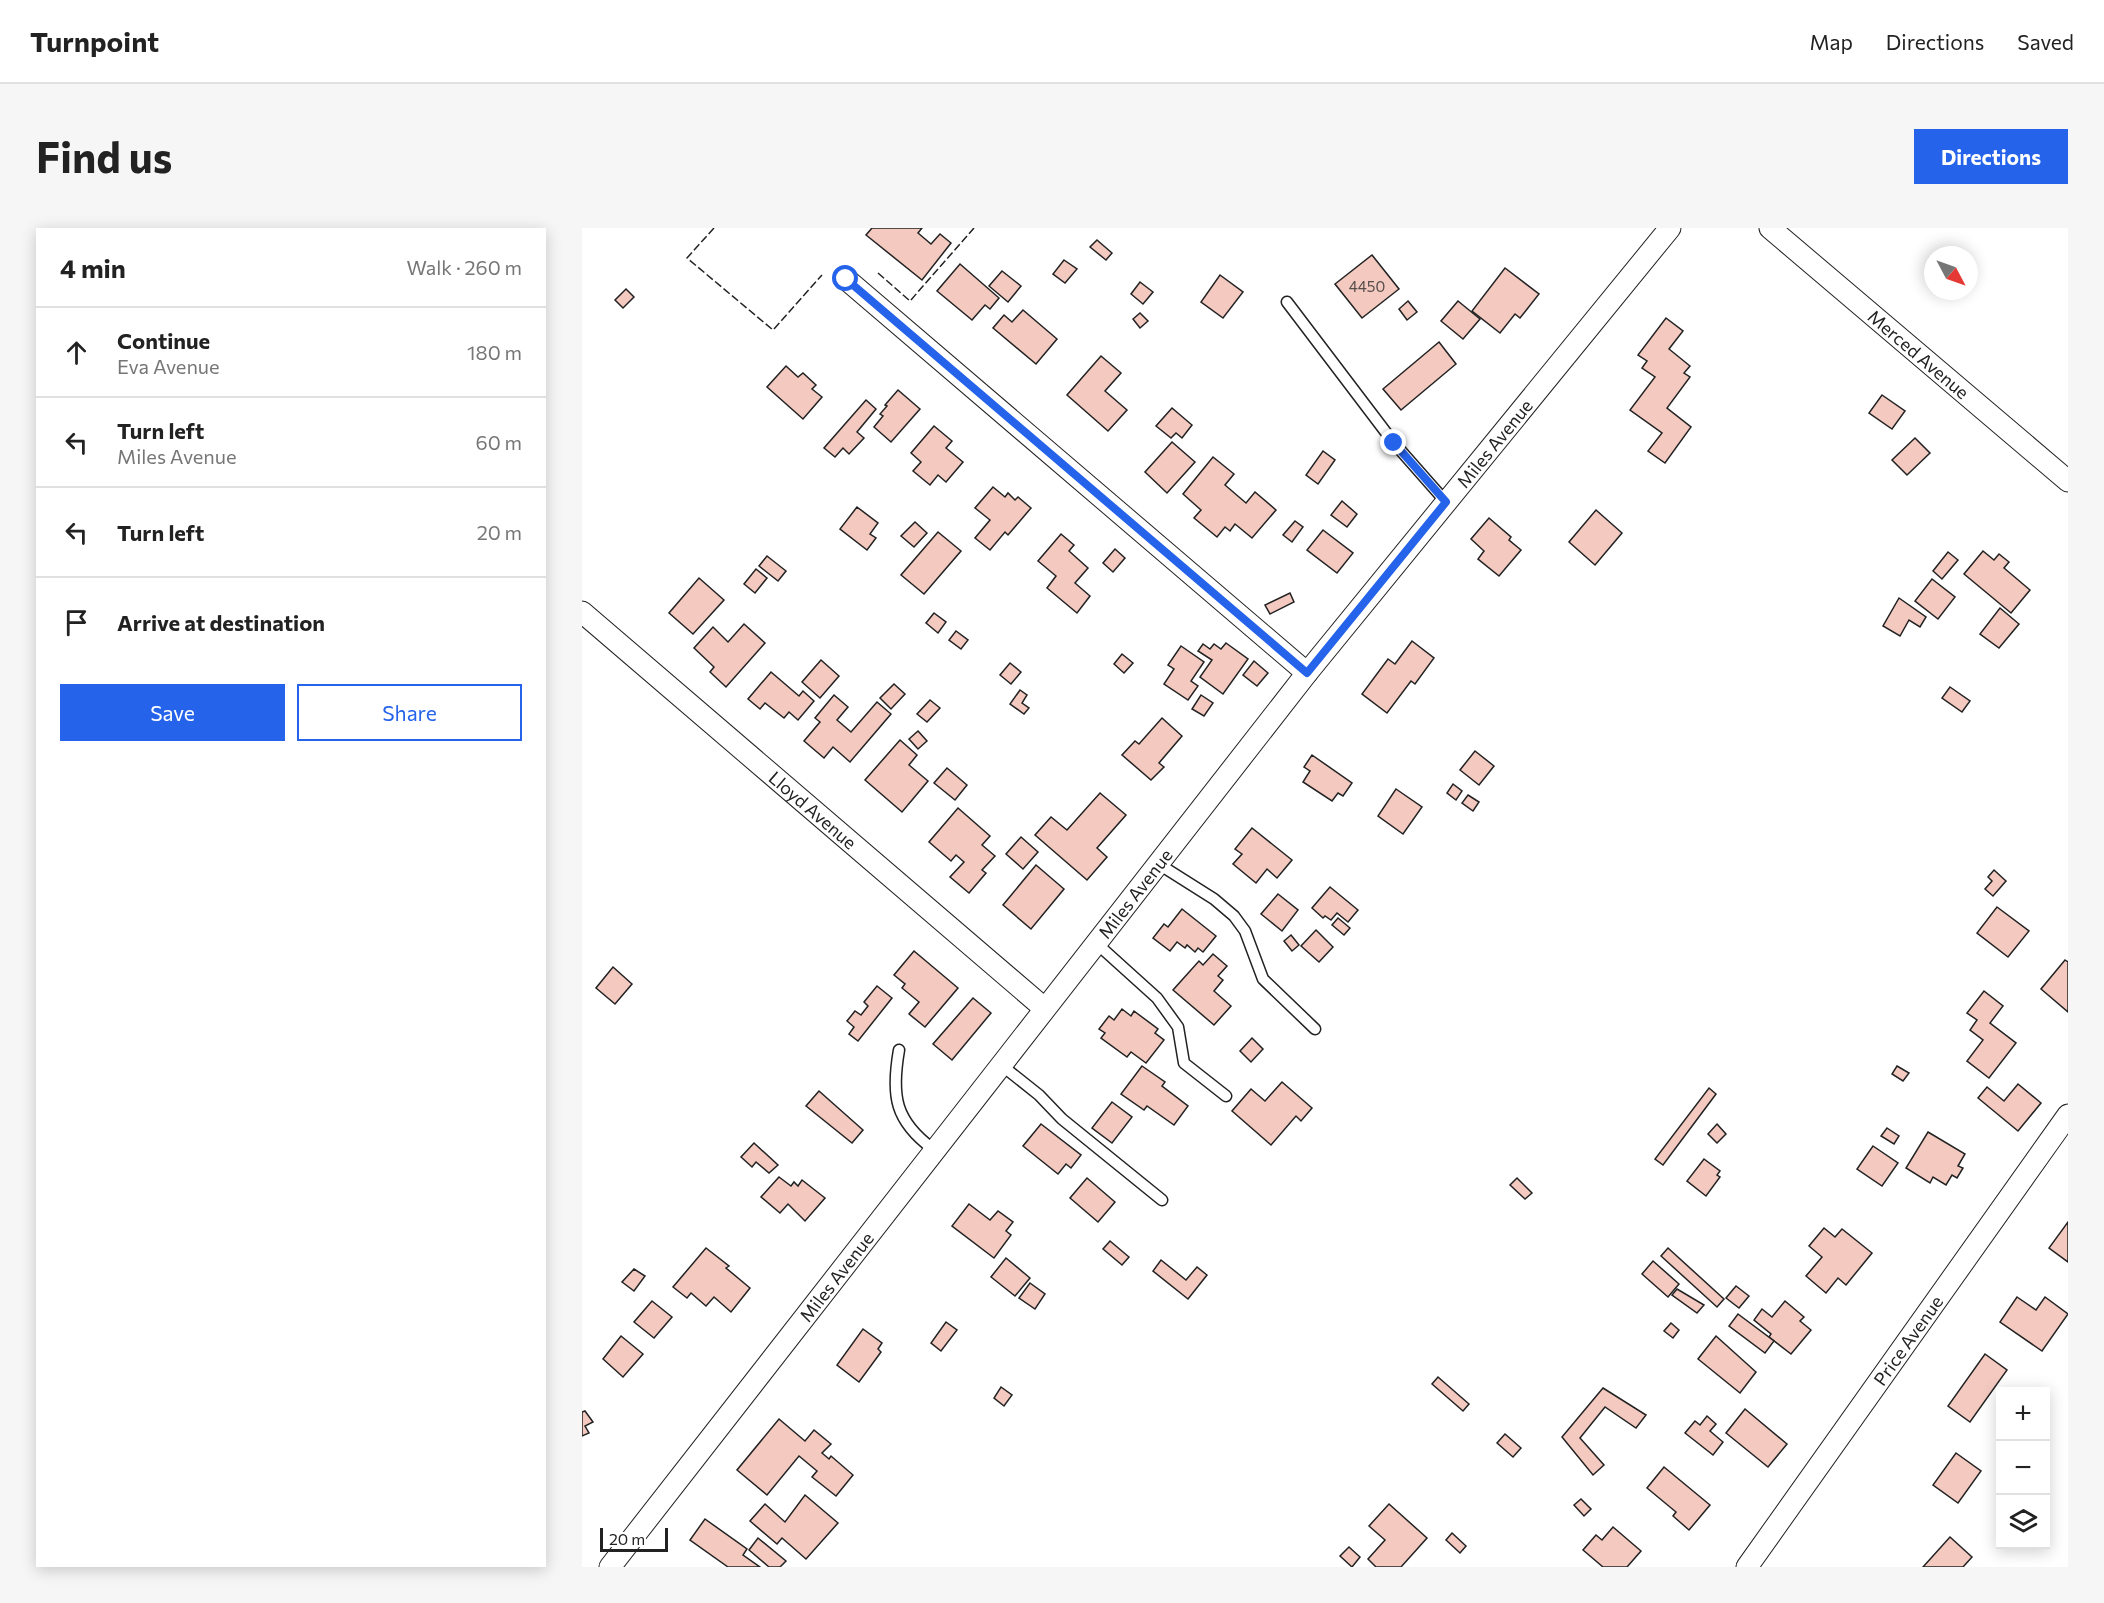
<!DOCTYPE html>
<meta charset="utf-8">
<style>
:root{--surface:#fff;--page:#f6f6f6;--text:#222;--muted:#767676;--line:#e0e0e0;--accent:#2563eb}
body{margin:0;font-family:Commissioner,sans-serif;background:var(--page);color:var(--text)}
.controls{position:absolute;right:18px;bottom:18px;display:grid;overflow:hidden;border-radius:0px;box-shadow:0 3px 15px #0003}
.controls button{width:54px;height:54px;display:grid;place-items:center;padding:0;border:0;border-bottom:2px solid var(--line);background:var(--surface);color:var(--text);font:30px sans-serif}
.compass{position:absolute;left:1342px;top:18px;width:54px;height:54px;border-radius:50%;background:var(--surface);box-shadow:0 3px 15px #0003;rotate:131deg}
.scale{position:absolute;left:18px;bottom:15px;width:68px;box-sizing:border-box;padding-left:6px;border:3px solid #222;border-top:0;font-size:16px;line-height:21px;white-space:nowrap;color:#222;-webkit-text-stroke:4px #fff;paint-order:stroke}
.stop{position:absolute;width:18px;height:18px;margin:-14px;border:4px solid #2563eb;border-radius:50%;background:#fff}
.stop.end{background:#2563eb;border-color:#fff;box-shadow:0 2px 6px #0008}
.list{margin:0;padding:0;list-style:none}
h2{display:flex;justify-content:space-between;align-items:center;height:78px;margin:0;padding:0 24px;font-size:26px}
h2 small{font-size:20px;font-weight:400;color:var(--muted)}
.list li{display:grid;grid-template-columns:39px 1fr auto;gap:18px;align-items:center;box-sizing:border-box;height:90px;padding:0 24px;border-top:2px solid var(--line)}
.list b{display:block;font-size:22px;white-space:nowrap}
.list p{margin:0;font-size:20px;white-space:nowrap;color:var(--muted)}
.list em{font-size:20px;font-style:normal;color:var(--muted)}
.actions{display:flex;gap:12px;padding:18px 24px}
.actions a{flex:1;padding:14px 0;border:2px solid var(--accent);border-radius:0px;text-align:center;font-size:21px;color:var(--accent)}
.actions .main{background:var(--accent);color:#fff}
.icon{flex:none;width:33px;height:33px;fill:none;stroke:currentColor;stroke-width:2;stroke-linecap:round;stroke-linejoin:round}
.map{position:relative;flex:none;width:1486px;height:1339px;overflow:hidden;border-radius:0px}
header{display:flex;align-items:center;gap:36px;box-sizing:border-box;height:84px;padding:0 30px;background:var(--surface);border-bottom:2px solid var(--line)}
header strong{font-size:28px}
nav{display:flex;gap:33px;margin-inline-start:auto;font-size:21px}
.intro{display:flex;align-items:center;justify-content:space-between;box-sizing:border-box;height:144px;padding:0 36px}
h1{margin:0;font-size:42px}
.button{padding:15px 27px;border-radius:0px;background:var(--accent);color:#fff;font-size:21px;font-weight:700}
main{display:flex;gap:36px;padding:0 36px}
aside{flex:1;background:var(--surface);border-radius:0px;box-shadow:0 3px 15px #0003}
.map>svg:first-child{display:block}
.building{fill:#f3c9c0;stroke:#222;stroke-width:1.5}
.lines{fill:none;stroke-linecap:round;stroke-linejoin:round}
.service-casing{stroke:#222;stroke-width:13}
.minor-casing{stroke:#222;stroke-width:23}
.service{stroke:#fff;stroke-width:10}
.minor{stroke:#fff;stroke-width:21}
.fence{stroke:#222;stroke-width:1.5;stroke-dasharray:8 3;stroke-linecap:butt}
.route{stroke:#2563eb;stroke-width:8}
.labels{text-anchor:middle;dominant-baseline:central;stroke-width:4.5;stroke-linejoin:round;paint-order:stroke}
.number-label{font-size:15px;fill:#564c4a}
.street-label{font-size:18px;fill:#222;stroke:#fff}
</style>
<header>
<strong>Turnpoint</strong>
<nav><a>Map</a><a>Directions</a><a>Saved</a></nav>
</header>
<div class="intro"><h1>Find us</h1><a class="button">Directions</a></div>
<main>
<aside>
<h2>4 min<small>Walk · 260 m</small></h2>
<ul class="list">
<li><svg class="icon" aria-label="ahead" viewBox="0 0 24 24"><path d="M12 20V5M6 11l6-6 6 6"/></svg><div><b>Continue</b><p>Eva Avenue</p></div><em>180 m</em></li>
<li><svg class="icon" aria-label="left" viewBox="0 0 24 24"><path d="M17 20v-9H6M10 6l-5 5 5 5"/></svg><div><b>Turn left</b><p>Miles Avenue</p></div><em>60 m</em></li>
<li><svg class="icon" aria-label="left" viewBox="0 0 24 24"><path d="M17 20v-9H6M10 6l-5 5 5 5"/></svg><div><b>Turn left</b></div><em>20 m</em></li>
<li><svg class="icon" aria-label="arrive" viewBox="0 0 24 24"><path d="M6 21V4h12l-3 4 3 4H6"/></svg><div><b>Arrive at destination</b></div></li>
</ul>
<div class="actions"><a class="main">Save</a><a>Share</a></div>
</aside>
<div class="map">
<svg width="1486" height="1339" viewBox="0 0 1486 1339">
<rect width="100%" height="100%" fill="#fff"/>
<!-- building -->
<g class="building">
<polygon points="290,0 340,0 336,5 349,16 358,6 369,15 340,52 284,7"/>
<polygon points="515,12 530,25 524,32 508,19"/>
<polygon points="790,27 817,61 780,90 753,56"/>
<polygon points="482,32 495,41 483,55 471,46"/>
<polygon points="378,36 417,70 408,81 403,77 390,92 355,63"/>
<polygon points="923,40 957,66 938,90 933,86 918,105 890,83"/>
<polygon points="420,43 439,58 426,74 407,58"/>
<polygon points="638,47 661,64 641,90 619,74"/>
<polygon points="558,54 571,64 561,76 549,66"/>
<polygon points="44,61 52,69 41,80 33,72"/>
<polygon points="826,73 835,84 825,92 817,81"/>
<polygon points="876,73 898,91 881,111 859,93"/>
<polygon points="441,82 475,111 454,136 411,100 422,87 430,94"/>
<polygon points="558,85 566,93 558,100 551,91"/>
<polygon points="1084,90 1101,103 1087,121 1108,138 1102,145 1108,149 1085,180 1109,199 1083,235 1066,223 1080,205 1048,182 1073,149 1060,140 1065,133 1056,127"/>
<polygon points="857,114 874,136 819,182 801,161"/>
<polygon points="519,128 539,145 523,163 545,182 526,203 485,167"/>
<polygon points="204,138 216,149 221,145 234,157 230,161 240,169 221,191 185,159"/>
<polygon points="316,162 338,181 309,214 292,199 301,188 298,186 305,178 303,177"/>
<polygon points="1300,167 1323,183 1310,201 1287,185"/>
<polygon points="284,172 294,181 275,204 282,210 267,226 261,220 253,229 242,220"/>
<polygon points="590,180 610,197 600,210 594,205 589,210 574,198"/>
<polygon points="352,198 370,213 364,220 381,234 364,254 356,247 348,257 331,243 339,234 329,225"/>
<polygon points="1333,210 1348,225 1325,247 1310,232"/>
<polygon points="590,214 613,234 585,265 563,244"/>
<polygon points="741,223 753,232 736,256 724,247"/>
<polygon points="631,229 652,246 643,257 664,275 673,264 694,282 670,310 653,296 648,303 643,299 635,309 612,290 619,282 601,266"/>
<polygon points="411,259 423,269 426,265 433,272 436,269 449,280 426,307 423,304 408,322 393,310 408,292 393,280"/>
<polygon points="760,273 775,286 765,299 749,287"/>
<polygon points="275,279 296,295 288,306 294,310 285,322 258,301"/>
<polygon points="1014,282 1040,305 1013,337 987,314"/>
<polygon points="907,290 929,309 927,312 939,322 917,348 896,331 902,323 889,311"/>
<polygon points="713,293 721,299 710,314 701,307"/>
<polygon points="333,294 345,305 332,319 319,308"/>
<polygon points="741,302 771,325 755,345 725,322"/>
<polygon points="356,304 379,323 342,366 319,347"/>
<polygon points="479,306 492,317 487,323 506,340 493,355 508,368 495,385 465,360 474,348 456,333"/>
<polygon points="533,321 543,330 531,344 521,335"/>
<polygon points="1401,323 1412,332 1417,326 1427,334 1422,340 1448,362 1429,385 1382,346"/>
<polygon points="1366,324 1376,332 1360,351 1351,343"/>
<polygon points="185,328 204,343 196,353 177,338"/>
<polygon points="174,341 185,350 173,365 162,356"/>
<polygon points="117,350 142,372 111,406 87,385"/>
<polygon points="1350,351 1373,369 1356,391 1333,373"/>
<polygon points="708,365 712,374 688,386 683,377"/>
<polygon points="1317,370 1344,389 1338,399 1327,392 1318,408 1301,398"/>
<polygon points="1418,380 1437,396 1417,420 1398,406"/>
<polygon points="352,385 364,394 356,405 344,395"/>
<polygon points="162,396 183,415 144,459 128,444 132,439 112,420 131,399 146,414"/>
<polygon points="374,403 386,412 379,421 367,412"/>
<polygon points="830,413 852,430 833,456 829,453 805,485 780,466 806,431 813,436"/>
<polygon points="644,415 666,431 641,466 618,449 630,432 616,423 621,416 628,421 632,416 639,421"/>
<polygon points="599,418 622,434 609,453 616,458 606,472 582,456 592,441 586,437"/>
<polygon points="540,426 551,435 542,445 532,436"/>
<polygon points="239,432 257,448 238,470 220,454"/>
<polygon points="672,433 686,445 675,458 661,447"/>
<polygon points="428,435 439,444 429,456 418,447"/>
<polygon points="189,444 217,468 221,463 232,473 216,492 207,484 202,490 183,475 178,481 166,471"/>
<polygon points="312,456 323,466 309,481 298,470"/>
<polygon points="1368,459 1388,473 1380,484 1360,470"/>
<polygon points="438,462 445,467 440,475 447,480 442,486 428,476"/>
<polygon points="252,467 266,479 255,492 269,504 295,474 309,486 268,534 251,519 242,530 222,513 238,494 233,490"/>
<polygon points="619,467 631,475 622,488 610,481"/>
<polygon points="348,472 358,480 345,494 335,486"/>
<polygon points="580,490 600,508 577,535 582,539 569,552 540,527 553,513 557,516"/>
<polygon points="336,503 345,513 336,521 327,511"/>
<polygon points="318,512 335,527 327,537 346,553 320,584 283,552"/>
<polygon points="893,523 912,538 897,557 878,542"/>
<polygon points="730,527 770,555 761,568 756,565 750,573 721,554 728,543 722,539"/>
<polygon points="365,540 385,557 373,572 352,555"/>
<polygon points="871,556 880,563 874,572 865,565"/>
<polygon points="814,561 840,579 821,606 796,588"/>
<polygon points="518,565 544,587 515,620 525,629 505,652 453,607 469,589 485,602"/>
<polygon points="886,567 897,574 891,583 880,575"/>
<polygon points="376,580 408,608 400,617 413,628 400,642 404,645 387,665 368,649 382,634 374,627 369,633 347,614"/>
<polygon points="670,600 710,632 695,650 685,641 674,655 651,636 660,626 653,621"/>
<polygon points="439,609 456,624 441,641 424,626"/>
<polygon points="454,637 482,661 449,701 421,677"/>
<polygon points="1412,642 1424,653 1411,668 1403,661 1410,653 1406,649"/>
<polygon points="748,659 776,682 766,694 755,685 749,692 743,688 741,690 730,680"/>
<polygon points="696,666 716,682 700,703 679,686"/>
<polygon points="1415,679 1447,703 1426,729 1395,705"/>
<polygon points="600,681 634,708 621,724 616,720 613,724 605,717 603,720 595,714 588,723 571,710 582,696 586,699"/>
<polygon points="756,690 768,700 762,707 750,697"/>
<polygon points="734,702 751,719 737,734 719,718"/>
<polygon points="709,707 717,717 710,723 702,713"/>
<polygon points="332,723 376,760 343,799 327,786 337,774 320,760 323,756 312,747"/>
<polygon points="631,726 645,738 636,748 641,752 632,763 649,778 632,797 591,762 617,733 621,737"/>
<polygon points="1483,732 1486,734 1486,784 1459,761"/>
<polygon points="31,739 50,756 33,776 14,760"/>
<polygon points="295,758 310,770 276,813 267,806 272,799 265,793 273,783 279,787 286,778 282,774"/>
<polygon points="1402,763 1421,778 1408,795 1434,815 1407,850 1385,833 1401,812 1388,802 1395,792 1385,785"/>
<polygon points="391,770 409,785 370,832 351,816"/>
<polygon points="540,781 549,788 552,783 576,801 573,805 582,812 564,835 549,824 545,829 519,810 523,805 517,801 527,788 532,792"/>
<polygon points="670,810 681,821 669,834 658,823"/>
<polygon points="560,838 583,854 580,858 606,878 592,897 565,878 562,882 539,866"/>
<polygon points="1315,838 1327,845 1321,853 1310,846"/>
<polygon points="700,854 730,880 719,893 714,888 689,917 650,883 669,861 683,873"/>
<polygon points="1436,856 1459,875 1436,903 1396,870 1405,859 1422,873"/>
<polygon points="1127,860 1134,866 1081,937 1073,931"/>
<polygon points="237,863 281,902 270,915 224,878"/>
<polygon points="530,874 550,889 530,915 510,900"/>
<polygon points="459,896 499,927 489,940 484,936 476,946 441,918"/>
<polygon points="1135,896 1144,906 1135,915 1126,906"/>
<polygon points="1305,900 1317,908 1312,916 1299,908"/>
<polygon points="1346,904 1383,926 1376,938 1381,940 1375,950 1370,947 1364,957 1351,949 1348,955 1324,940"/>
<polygon points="172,915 196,937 187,945 174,934 170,939 159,929"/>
<polygon points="1291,918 1316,935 1300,958 1275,941"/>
<polygon points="1122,931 1138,943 1135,947 1138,949 1124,968 1105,953"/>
<polygon points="197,949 209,958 212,954 216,958 220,952 243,970 223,993 206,976 198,985 179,969"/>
<polygon points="505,950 533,974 516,994 488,970"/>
<polygon points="935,950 950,965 943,971 928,957"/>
<polygon points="387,976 408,992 416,983 431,994 424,1003 429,1007 412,1030 370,998"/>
<polygon points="1486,994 1486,1034 1467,1020"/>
<polygon points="1242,1000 1253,1009 1260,1001 1290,1025 1264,1057 1256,1050 1244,1065 1224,1048 1240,1029 1227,1018"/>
<polygon points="528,1013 547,1029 540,1037 521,1021"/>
<polygon points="124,1020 147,1038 144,1040 168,1060 149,1084 132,1069 124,1078 109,1065 105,1070 91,1059"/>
<polygon points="1086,1020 1142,1071 1135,1079 1079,1028"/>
<polygon points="424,1030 448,1050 433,1068 409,1049"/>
<polygon points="579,1032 604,1052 615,1039 625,1047 606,1071 571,1043"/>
<polygon points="1071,1033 1097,1056 1086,1069 1060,1046"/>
<polygon points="52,1041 63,1048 52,1063 40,1054"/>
<polygon points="448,1055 463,1066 453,1081 437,1070"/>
<polygon points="1154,1058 1167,1068 1157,1080 1144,1070"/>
<polygon points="1095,1061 1122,1077 1115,1085 1090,1067"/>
<polygon points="1435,1069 1454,1082 1463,1069 1486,1086 1460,1123 1418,1094"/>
<polygon points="70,1073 90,1089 72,1110 52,1094"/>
<polygon points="1203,1073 1222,1089 1218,1093 1229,1102 1209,1126 1187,1109 1189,1106 1172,1092 1180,1081 1190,1089"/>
<polygon points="1156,1086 1192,1113 1183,1125 1147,1098"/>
<polygon points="364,1094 375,1102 359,1123 349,1115"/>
<polygon points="1089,1095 1097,1102 1091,1110 1082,1103"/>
<polygon points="281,1101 300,1115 296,1121 299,1124 277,1154 255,1137"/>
<polygon points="39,1108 61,1126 41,1149 21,1131"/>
<polygon points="1134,1108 1174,1144 1158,1165 1116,1131"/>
<polygon points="1403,1126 1425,1142 1388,1194 1366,1178"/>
<polygon points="856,1149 887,1176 881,1183 850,1156"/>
<polygon points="419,1159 430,1167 422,1178 412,1170"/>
<polygon points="1021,1160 1064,1187 1054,1200 1023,1179 998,1210 1022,1237 1011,1247 980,1209"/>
<polygon points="1163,1181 1205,1216 1186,1239 1144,1205"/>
<polygon points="3,1183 11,1194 3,1198 7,1205 0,1208 0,1184"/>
<polygon points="1125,1188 1134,1196 1128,1203 1141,1214 1131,1227 1103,1205 1113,1193 1118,1197"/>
<polygon points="197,1191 223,1213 232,1202 249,1216 240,1225 247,1231 249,1228 271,1247 254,1268 230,1249 235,1243 217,1228 185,1267 155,1242"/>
<polygon points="923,1206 939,1220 931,1229 915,1215"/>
<polygon points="1374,1225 1399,1243 1376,1275 1351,1257"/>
<polygon points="1082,1239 1128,1277 1107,1302 1091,1288 1094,1284 1065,1260"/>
<polygon points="223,1267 256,1295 224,1331 200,1310 195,1316 168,1293 183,1276 203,1294"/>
<polygon points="999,1271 1009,1281 1002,1288 992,1277"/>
<polygon points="807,1276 845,1310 819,1339 794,1339 786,1331 803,1312 787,1298"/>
<polygon points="123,1291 165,1321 161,1327 178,1339 146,1339 108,1312"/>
<polygon points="1031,1299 1059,1323 1045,1339 1021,1339 1001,1322 1014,1307 1020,1312"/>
<polygon points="870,1305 884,1318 878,1325 864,1312"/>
<polygon points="1368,1309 1390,1329 1381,1339 1341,1339"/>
<polygon points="176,1310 204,1333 198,1339 187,1339 167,1322"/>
<polygon points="767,1319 778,1329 770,1339 758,1328"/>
</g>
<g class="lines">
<!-- service casing -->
<g class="service-casing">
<g id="service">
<polyline points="705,74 812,215 864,274"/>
<polyline points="575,635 632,671 652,688 663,703 681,751 733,801"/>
<polyline points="513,714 575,770 596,799 602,835 644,868"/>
<path d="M317,822c-8,46 -4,71 34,99"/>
<polyline points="418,836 457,867 480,891 580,972"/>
</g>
</g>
<!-- minor casing -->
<g class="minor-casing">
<g id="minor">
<path id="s1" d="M1188,0l298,253"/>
<polyline points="264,51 725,445"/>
<path id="s2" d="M0,384l462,396"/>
<path id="s3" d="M28,1339l697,-894 363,-445"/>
<path id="s4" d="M1165,1339l321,-452"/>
</g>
</g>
<!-- service -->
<use href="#service" class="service"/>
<!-- minor -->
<use href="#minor" class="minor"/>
<!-- fence -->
<g class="fence">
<polyline points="132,0 105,30 191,102 240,47"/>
<polyline points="296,45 328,73 392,0"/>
</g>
</g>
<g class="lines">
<!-- route -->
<polyline class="route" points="264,51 725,445 864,274 812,215"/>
</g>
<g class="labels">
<!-- number labels -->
<g class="number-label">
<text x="785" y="58">4450</text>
</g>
<!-- street labels -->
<g class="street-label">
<text stroke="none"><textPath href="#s1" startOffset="195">Merced Avenue</textPath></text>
<text stroke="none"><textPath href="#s3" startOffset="1430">Miles Avenue</textPath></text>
<text stroke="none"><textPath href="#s2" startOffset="304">Lloyd Avenue</textPath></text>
<text stroke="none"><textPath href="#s3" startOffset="854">Miles Avenue</textPath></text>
<text stroke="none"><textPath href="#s3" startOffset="368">Miles Avenue</textPath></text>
<text stroke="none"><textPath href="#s4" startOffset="278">Price Avenue</textPath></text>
</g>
</g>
</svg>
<div class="controls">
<button>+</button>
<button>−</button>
<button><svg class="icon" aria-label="layers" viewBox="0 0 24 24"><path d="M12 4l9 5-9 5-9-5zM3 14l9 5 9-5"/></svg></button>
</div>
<svg class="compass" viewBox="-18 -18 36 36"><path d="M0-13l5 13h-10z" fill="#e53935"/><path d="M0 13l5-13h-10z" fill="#767676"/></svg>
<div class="scale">20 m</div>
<div class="stop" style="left:264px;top:51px"></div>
<div class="stop end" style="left:812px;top:215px"></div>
</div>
</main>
